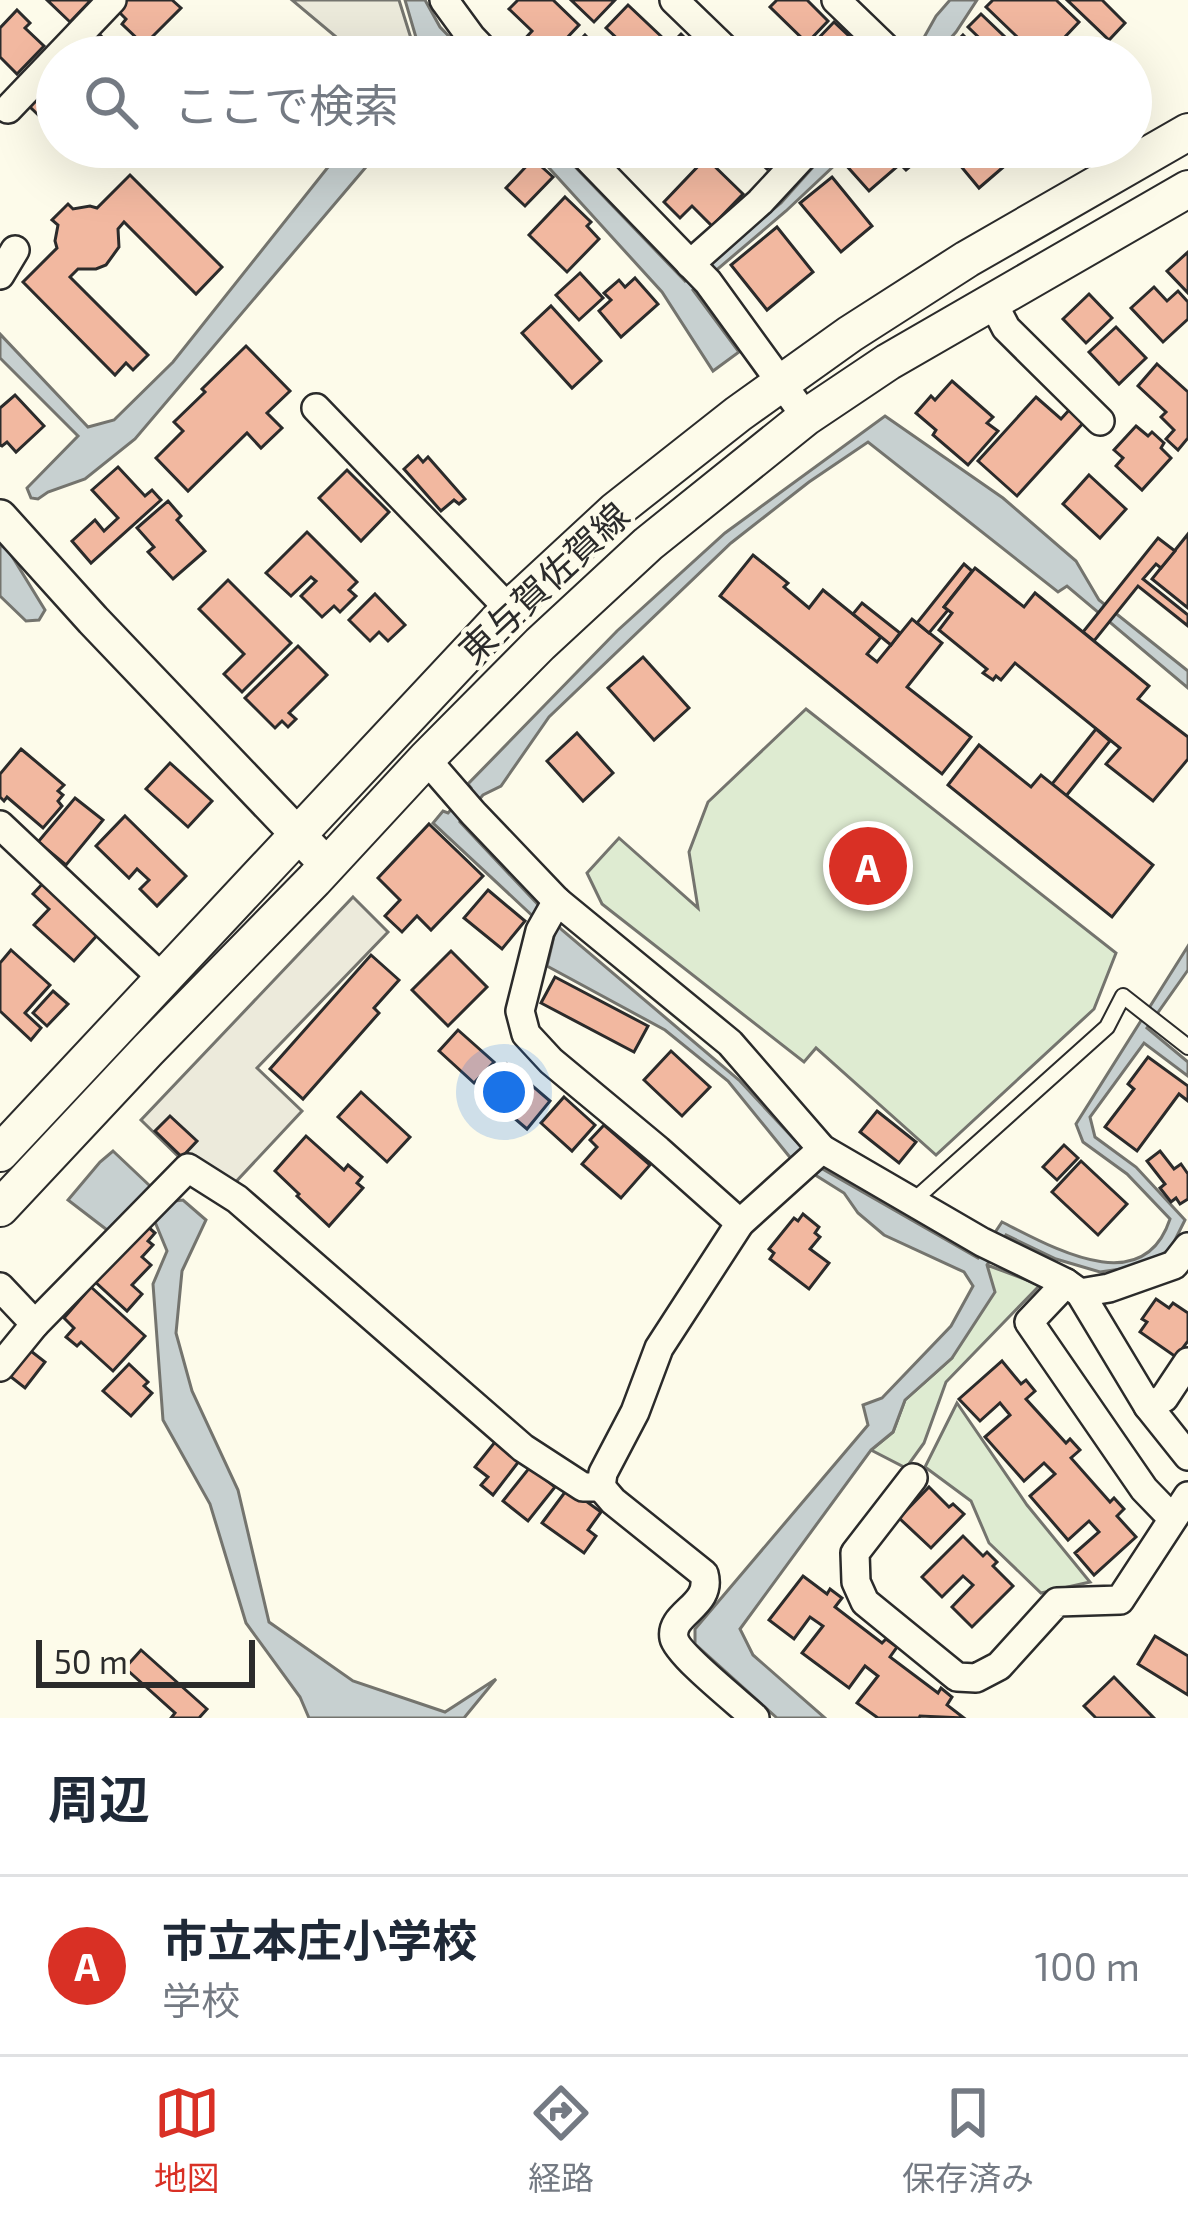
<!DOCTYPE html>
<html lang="ja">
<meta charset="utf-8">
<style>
:root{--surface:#fff;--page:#f6f6f7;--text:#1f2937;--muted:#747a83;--line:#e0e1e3;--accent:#d93025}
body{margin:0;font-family:"Exo 2","Noto Sans JP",sans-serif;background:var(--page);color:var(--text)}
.scale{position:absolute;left:36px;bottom:30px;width:219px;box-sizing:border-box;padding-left:12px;border:6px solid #2b2b2b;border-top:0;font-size:33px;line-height:42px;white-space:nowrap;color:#2b2b2b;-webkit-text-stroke:9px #fdfbea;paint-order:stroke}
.you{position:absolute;left:504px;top:1092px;width:42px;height:42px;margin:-30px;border:9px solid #fff;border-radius:50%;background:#1a73e8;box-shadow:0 0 0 18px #1a73e833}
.badge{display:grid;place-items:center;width:78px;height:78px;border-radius:50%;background:var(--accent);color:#fff;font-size:39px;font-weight:700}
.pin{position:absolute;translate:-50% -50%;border:6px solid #fff;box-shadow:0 3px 12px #0006}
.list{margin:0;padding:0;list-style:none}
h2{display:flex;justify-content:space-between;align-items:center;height:156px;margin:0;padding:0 48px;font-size:51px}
h2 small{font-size:39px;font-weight:400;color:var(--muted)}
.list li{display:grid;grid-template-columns:78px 1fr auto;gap:36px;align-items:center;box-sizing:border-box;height:180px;padding:0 48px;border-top:3px solid var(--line)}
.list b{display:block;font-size:45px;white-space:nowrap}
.list p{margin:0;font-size:39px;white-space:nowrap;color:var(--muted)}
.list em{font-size:39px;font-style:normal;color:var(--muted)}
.icon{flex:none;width:66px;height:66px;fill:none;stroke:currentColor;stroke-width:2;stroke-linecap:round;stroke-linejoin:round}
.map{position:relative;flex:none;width:1188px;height:1718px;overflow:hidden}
.search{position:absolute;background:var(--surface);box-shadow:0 12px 48px #0002;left:36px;right:36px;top:36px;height:132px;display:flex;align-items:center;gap:30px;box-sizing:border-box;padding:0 42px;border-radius:66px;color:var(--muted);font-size:45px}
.sheet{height:336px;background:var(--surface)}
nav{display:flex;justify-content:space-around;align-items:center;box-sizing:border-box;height:168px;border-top:3px solid var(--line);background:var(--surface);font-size:33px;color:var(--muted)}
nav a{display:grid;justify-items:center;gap:6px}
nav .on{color:var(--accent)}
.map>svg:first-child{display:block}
.green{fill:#deebd1;stroke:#74746e;stroke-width:3}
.parking{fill:#eceadb;stroke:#74746e;stroke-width:3}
.water{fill:#c7d0d0;stroke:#74746e;stroke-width:3}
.building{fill:#f2b8a0;stroke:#2b2b2b;stroke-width:3}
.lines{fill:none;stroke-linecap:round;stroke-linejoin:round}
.service-casing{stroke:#2b2b2b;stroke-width:18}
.minor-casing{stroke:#2b2b2b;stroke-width:32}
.tertiary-casing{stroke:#2b2b2b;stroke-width:38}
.secondary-casing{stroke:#2b2b2b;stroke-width:40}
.service{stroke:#fdfbea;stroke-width:14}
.minor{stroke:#fdfbea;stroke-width:27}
.tertiary{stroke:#fdfbea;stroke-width:33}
.secondary{stroke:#fdfbea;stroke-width:36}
.labels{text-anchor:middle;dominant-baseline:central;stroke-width:9;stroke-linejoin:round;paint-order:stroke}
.street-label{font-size:36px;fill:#2b2b2b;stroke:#fdfbea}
</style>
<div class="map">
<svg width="1188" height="1718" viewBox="0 0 1188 1718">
<rect width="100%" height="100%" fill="#fdfbea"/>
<!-- green -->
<g class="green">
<polygon points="806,709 1116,953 1094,1009 936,1155 816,1048 804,1062 602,904 587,873 619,838 698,908 689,852 708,802"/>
<polygon points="987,1265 1040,1285 946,1382 924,1443 906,1468 871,1450 893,1432 905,1400 952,1358"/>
<polygon points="957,1403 1027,1505 1090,1582 1041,1593 989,1543 971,1501 925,1467"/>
</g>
<!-- parking -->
<g class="parking">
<polygon points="292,0 399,0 414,48 407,57 360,57"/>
<polygon points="353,897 388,932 257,1068 302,1111 230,1188 182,1160 141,1120"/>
</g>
<!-- water -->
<g class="water">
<polygon points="405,0 425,0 440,27 469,57 416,57 420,51"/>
<polygon points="950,0 977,0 956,32 934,57 913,57 936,16"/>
<polygon points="344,147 383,147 135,439 85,479 48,492 38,499 31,498 27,488 78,436 0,358 0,334 88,427 114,420 173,362"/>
<polygon points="530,147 556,147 685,281 781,203 831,147 854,147 786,211 693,290 739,352 713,371 662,292"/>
<path d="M885,416l118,82 73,63 23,39 89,71v17l-121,-102 -9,6 -190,-150 -59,40 -78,61 -182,174 -48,69 -18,9 -23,27 102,108 177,150 82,88 157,90 24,-36c50,25 141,79 168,-3l-43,-45 -44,-32 -7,-18 112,-178v24l-41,58 41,34v14l-44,-33 -54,74 5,20 41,30 49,53 -14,28 -23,17 -48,7 -44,-13 -50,-24 -19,30 8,27 -43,66 -47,42 -12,32 -22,18 -131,179 13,26 72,63h-48l-82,-74v-15l173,-204 -5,-20 19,-7 69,-72 22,-40 -9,-14 -80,-37 -26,-22 -14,-20 -51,-32 -65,-80 -63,-51 -118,-64 7,-30 -121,-113 10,-12 5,2 23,-25 -3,-4 149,-153 108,-98z"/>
<polygon points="0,544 10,553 45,610 39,620 26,621 0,596"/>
<polygon points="113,1151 167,1202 183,1200 206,1220 182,1271 176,1333 192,1391 238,1490 269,1622 353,1681 445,1712 496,1679 464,1718 309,1718 300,1697 246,1623 210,1504 163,1420 153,1284 167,1251 155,1222 136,1209 111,1233 68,1200 100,1162"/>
</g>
<!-- building -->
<g class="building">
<polygon points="47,0 91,0 70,22"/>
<polygon points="126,0 172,0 181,8 144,45 122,24 126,19 117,10"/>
<polygon points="518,0 553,0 579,25 549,57 519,57 527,49 521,43 532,31 509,9"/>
<polygon points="571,0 615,0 594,22"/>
<polygon points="777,0 807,0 828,21 807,43 770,7"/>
<polygon points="993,0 1056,0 1079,22 1046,57 1038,57 986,7"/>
<polygon points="1067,0 1102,0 1125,23 1109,40"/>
<polygon points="628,5 665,40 648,57 637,57 606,28"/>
<polygon points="17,10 30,23 25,28 44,46 17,74 0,57 0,28"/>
<polygon points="981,14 1026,57 999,57 968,27"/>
<polygon points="834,22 850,37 847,40 865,57 821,57 810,47"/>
<polygon points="98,33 123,57 75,57"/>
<polygon points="681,34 704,57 658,57"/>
<polygon points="585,35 607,57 564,57"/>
<polygon points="963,35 985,57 942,57"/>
<polygon points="51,85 57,90 57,133 30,107"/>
<polygon points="716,147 788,147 767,169 744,148 731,162"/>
<polygon points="864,147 933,147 906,170 900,164 869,191 845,164"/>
<polygon points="979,147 994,147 1008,163 979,188 959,164"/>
<polygon points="706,158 743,194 712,226 692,206 680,218 664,202"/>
<polygon points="533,159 553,177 525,206 506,188"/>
<polygon points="130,175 222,267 196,294 124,222 118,229 119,247 106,265 96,269 78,269 70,277 148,355 133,370 126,363 115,375 23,282 57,248 55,241 58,225 52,220 68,204 73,209 90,206 97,208"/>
<polygon points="832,177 872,226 841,252 800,203"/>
<polygon points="565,197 591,222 587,226 599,239 567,272 529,235"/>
<polygon points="777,227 813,272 767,310 731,265"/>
<polygon points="1188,252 1188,293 1167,271"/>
<polygon points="580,273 603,298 579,320 556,295"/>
<polygon points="635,278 658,304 621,337 599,311 611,300 604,293 619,280 625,287"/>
<polygon points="1154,287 1167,301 1178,291 1188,302 1188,319 1163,342 1131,308"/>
<polygon points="1089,294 1112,318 1086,343 1063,319"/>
<polygon points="551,306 601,361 572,388 522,333"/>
<polygon points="1116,327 1146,358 1119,384 1089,352"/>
<polygon points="246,346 290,391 267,413 282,428 261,448 247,433 188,491 156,458 183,431 174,422 205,392 202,389"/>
<polygon points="1157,364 1188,392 1188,438 1178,450 1166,439 1174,430 1161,417 1166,412 1138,386"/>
<polygon points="952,381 993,417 987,423 998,431 968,465 933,435 936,430 916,413 931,396 935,400"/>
<polygon points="15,395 44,426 16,452 7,442 2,446 0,445 0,408"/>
<polygon points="1036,397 1061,419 1071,408 1085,421 1017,496 978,461"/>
<polygon points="1136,426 1148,436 1152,432 1164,443 1161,448 1171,458 1142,490 1116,466 1123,458 1114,450"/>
<polygon points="418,456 423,462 428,457 465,499 459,504 454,500 441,511 404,469"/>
<polygon points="118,467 145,496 152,490 161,500 91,563 72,541 95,520 104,531 118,518 92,490"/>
<polygon points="347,470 389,512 361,541 319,498"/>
<polygon points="1089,475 1126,509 1100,538 1063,504"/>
<polygon points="168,501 181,516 177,520 205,551 173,579 148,552 154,547 137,528"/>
<polygon points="307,532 357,582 349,590 356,596 340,612 334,606 322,617 301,596 316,581 311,577 291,596 266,573"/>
<polygon points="1188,534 1188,608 1152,579"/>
<polygon points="1158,538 1175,551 1161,568 1156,564 1143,579 1188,615 1188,626 1138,586 1094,641 1083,632"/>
<polygon points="753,555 788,583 784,587 809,608 823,590 881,637 867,654 877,662 912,619 942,643 907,687 971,737 942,774 720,596"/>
<polygon points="964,564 972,571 944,607 948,610 929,633 917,623"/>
<polygon points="975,568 1024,607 1035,593 1149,686 1138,699 1188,737 1188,759 1153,801 1106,764 1120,748 1015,663 1001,680 996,676 993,680 983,673 987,669 939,630 952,613 944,607"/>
<polygon points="228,580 291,643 242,692 224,674 244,654 199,609"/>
<polygon points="375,594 405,625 388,641 379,632 370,641 349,620"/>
<polygon points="862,603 900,633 891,645 853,614"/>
<polygon points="298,646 327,675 289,713 296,719 288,727 282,721 275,728 245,698"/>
<polygon points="643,657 689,708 654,740 608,688"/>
<polygon points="1096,729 1110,741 1066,796 1052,784"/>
<polygon points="577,733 613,773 583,801 547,761"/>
<polygon points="979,745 1031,787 1041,775 1153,865 1112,917 948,785"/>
<polygon points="21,749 64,785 58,791 63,795 58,801 62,806 43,828 7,797 4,801 0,797 0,774"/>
<polygon points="170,763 212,801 188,827 146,789"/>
<polygon points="75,798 103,820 66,865 38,842"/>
<polygon points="125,816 186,876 157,906 140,889 149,880 137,869 129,878 96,846"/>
<polygon points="429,824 483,876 431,930 417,916 402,932 385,916 400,900 378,878"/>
<polygon points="44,882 100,932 74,961 34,925 49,909 33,894"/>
<polygon points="488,890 525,921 502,949 464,918"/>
<polygon points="11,950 50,985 25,1013 41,1028 31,1040 0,1011 0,963"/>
<polygon points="451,951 487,987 448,1026 412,990"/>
<polygon points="371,955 399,980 374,1008 379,1013 303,1099 270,1069"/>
<polygon points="555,977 648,1026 634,1052 541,1003"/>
<polygon points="53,991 68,1004 47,1026 33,1013"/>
<polygon points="458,1030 494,1062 474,1083 439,1051"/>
<polygon points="671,1051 710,1087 682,1116 644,1080"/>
<polygon points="1148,1057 1188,1086 1188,1101 1179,1094 1137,1151 1105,1127 1134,1089 1128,1084"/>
<polygon points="507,1064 550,1101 527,1129 484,1092"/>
<polygon points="361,1092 410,1137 387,1162 338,1117"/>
<polygon points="564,1097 595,1125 572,1151 541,1123"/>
<polygon points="877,1111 916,1142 899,1163 860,1132"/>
<polygon points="170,1116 197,1141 182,1157 155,1131"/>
<polygon points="604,1125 650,1165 621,1198 582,1164 597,1147 590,1140"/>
<polygon points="306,1136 344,1170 348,1165 362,1177 357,1183 363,1188 329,1226 297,1196 299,1194 275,1171"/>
<polygon points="1064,1145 1078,1158 1057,1180 1043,1167"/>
<polygon points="1160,1151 1174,1169 1181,1164 1188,1174 1188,1199 1180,1204 1176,1198 1171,1202 1160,1188 1165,1184 1147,1161"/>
<polygon points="1081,1161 1127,1204 1098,1235 1052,1192"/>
<polygon points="803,1214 819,1227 815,1233 820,1237 810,1249 829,1263 809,1289 770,1259 774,1253 769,1249 794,1218 798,1221"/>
<polygon points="147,1226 155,1233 148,1241 153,1245 142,1257 151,1265 132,1285 142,1294 127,1311 92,1279"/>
<polygon points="91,1287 145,1336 113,1371 81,1342 77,1346 66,1337 74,1328 64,1318"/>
<polygon points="1156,1299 1169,1308 1173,1303 1188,1313 1188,1341 1176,1357 1140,1332 1147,1322 1142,1319"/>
<polygon points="27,1348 45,1362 25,1388 6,1373"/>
<polygon points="1002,1361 1021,1384 1026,1380 1035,1391 1026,1399 1066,1443 1070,1439 1080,1450 1071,1458 1110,1502 1114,1498 1124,1509 1117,1516 1136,1537 1094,1575 1075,1553 1099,1532 1089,1521 1068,1540 1030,1496 1055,1474 1044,1463 1024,1481 985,1437 1010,1415 1000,1403 980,1421 959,1399"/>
<polygon points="129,1364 148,1382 144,1386 152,1393 131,1416 103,1391"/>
<polygon points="499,1437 523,1456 493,1495 481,1485 488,1477 475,1467"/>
<polygon points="530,1467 555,1487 528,1521 503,1501"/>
<polygon points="929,1487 949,1507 953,1504 964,1514 931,1548 899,1518"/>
<polygon points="568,1488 601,1512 588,1530 596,1536 584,1553 542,1523"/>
<polygon points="963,1536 983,1556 987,1552 997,1562 993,1566 1013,1586 972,1627 952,1607 973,1585 963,1576 942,1597 922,1577"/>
<polygon points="803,1576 827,1594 830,1589 842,1598 835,1607 882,1643 886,1639 897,1647 890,1657 938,1693 941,1688 952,1697 947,1705 964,1718 920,1716 919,1718 878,1718 857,1703 878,1676 865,1666 849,1688 802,1653 823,1626 810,1617 794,1639 769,1620"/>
<polygon points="1155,1636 1188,1656 1188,1695 1138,1664"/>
<polygon points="141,1650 207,1709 199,1718 171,1718 175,1713 125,1668"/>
<polygon points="1114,1677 1154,1718 1096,1718 1084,1706"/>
</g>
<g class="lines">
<!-- service casing -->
<g class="service-casing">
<polyline id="service" points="913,1201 1107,1027 1123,996 1188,1047"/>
</g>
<!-- minor casing -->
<g class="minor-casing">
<g id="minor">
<polyline points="444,0 471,37 490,57"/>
<polyline points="674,0 733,57"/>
<polyline points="836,0 895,57"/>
<polyline points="8,109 112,0"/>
<polyline points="577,147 708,282 806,417"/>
<polyline points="690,264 760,202 811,147"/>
<polyline points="0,275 15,250"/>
<polyline points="992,301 1006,328 1100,421"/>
<polyline points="316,408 509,609"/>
<polyline points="426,759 473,813 557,901 730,1043 822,1149 982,1242 1066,1283 1080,1293 1148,1406 1188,1456"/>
<polyline points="0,825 162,978"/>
<polyline points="557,901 540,931 520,1011 526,1034 551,1061 658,1150 740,1223"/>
<polyline points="1066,1283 1029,1322 1144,1489 1172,1518"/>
<polyline points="0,1287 35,1324 0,1367"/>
<polyline points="1080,1293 1109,1288 1174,1265 1188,1247"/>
<polyline points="35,1324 188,1168 237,1199 523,1448 583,1487 601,1487"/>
<polyline points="1148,1406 1164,1398 1188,1362"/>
<polyline points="913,1478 855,1553 856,1582 865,1602 957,1677 976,1678 999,1666 1057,1602 1120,1600 1188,1496"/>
<polyline points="601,1487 603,1473 635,1412 659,1348 740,1223 822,1149"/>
<path d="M601,1487l12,14 91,73c9,32 -35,39 -30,64 3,16 66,66 81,80"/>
</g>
</g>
<!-- tertiary casing -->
<g class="tertiary-casing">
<polyline id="tertiary" points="0,517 93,620 327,865"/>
</g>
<!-- secondary casing -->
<g class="secondary-casing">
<g id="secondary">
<polyline points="0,1153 509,609 615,511 738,414 850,334 967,259 1188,132"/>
<polyline points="0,1208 148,1050 314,880 426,759 540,644 648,544 806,417 888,362 1188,189"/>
</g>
</g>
<!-- service -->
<use href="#service" class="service"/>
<!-- minor -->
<use href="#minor" class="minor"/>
<!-- tertiary -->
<use href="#tertiary" class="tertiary"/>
<!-- secondary -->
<use href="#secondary" class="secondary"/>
</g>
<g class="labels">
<!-- street labels -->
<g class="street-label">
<text transform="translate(543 582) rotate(-43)">東与賀佐賀線</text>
</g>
</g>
</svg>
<div class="scale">50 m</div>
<div class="you"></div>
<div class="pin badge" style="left:868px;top:866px">A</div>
<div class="search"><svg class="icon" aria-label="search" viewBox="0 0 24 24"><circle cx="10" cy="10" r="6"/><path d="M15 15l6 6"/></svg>ここで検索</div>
</div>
<section class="sheet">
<h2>周辺<small></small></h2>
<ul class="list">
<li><span class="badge">A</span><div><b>市立本庄小学校</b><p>学校</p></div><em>100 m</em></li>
</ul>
</section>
<nav>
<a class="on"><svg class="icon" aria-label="map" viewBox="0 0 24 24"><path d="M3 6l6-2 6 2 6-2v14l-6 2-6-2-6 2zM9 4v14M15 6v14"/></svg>地図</a>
<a><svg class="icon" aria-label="directions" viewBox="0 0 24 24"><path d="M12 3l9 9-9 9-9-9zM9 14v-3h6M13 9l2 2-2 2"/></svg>経路</a>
<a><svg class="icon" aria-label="saved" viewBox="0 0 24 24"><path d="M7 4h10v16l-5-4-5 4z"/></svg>保存済み</a>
</nav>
